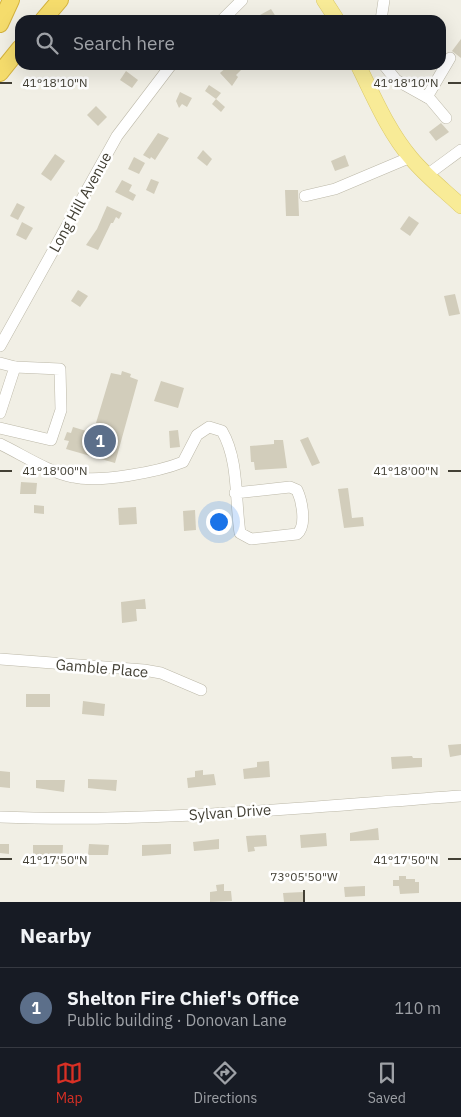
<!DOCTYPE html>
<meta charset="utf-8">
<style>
:root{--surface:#171b24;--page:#20242c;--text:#f1f3f6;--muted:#9ea1a6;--line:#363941;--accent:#d93025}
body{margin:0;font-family:"IBM Plex Sans",sans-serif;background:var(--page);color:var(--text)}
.you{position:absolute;left:218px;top:521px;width:18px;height:18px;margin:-12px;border:4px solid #fff;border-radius:50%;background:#1a73e8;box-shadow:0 0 0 8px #1a73e833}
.badge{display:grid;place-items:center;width:32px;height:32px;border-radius:50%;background:var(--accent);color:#fff;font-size:16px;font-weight:700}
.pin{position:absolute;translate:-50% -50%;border:2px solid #fff;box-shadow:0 1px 5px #0006}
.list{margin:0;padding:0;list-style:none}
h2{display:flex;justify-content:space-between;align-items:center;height:65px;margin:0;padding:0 20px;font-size:21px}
h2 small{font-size:16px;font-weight:400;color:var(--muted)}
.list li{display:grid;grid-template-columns:32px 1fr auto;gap:15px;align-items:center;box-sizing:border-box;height:80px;padding:0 20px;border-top:1px solid var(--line)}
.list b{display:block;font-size:19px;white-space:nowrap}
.list p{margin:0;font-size:16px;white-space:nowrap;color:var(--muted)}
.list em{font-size:16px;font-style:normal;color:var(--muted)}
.icon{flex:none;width:28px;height:28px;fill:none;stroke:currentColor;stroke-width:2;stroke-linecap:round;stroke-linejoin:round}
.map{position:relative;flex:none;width:461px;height:902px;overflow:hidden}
.search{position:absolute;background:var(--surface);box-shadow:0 5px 20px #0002;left:15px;right:15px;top:15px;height:55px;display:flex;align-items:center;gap:12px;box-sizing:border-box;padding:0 18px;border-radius:15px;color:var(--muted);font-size:19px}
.sheet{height:145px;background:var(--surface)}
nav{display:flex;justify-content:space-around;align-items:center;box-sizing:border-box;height:70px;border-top:1px solid var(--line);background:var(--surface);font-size:14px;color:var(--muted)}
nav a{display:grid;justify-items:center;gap:2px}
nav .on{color:var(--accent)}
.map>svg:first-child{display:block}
.building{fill:#d2cdbb}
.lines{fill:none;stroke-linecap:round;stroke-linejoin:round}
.minor-casing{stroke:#bcb8a8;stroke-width:12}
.major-casing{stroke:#dcca68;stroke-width:16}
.highway-casing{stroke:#d4b23d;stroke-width:18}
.minor{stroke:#fff;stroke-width:11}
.major{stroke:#f8eb97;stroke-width:15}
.highway{stroke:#f5dc6c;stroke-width:16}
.ticks{fill:none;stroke:#434035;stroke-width:2}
.labels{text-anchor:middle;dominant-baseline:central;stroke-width:5;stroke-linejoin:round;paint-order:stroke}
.street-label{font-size:15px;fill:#434035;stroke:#fff}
.ticks-label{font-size:12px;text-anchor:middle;fill:#434035;stroke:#fff;stroke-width:5;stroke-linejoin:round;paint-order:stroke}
</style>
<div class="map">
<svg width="461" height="902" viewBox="0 0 461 902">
<rect width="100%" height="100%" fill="#f1efe5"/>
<!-- building -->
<g class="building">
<polygon points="271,9 278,20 263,20 260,15"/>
<polygon points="461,39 461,58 452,51"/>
<polygon points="229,65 246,65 236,75 238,77 232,86 220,73"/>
<polygon points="126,71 138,80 132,88 120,80"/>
<polygon points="209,85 221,93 216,99 205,91"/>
<polygon points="180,92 192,98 187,107 182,104 179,108 176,101"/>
<polygon points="216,99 225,107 221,112 212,104"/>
<polygon points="96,106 107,117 98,126 87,115"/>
<polygon points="441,123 449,132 436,141 429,132"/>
<polygon points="158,133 169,138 155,160 151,157 150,159 143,155"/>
<polygon points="203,150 212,159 207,166 197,158"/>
<polygon points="55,154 65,161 51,181 41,174"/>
<polygon points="345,155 349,166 335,171 331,161"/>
<polygon points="134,157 145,163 139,174 128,169"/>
<polygon points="151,179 159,182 154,194 146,190"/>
<polygon points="122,180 132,185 129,191 136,195 133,201 115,192"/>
<polygon points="285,190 298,190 299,216 286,216"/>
<polygon points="17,203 25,207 18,220 10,216"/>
<polygon points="107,206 122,213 119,219 116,217 113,223 111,223 98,250 86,245 97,229"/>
<polygon points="409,216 419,223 410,236 400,229"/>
<polygon points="22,222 33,228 26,240 16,235"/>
<polygon points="78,290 88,296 80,307 71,301"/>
<polygon points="455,294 460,314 449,316 444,296"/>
<polygon points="122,371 131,374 130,377 138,380 115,463 66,449 69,441 64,440 67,432 71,433 73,427 93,433 111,373 121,375"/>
<polygon points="161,381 184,388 178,408 154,401"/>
<polygon points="178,430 180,447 170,448 169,431"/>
<polygon points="308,437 320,463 312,466 300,440"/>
<polygon points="274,440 283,440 287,468 255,470 254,462 251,462 250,446 274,444"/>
<polygon points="21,482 37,483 36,494 20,494"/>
<polygon points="348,488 352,518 363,517 364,526 344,528 338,489"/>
<polygon points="34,505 44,506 44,514 34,513"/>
<polygon points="136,507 137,524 119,525 118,508"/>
<polygon points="195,510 196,530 184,531 183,511"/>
<polygon points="145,599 146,609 136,609 137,621 122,623 121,602"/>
<rect x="26" y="694" width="24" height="13"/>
<polygon points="83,701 105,704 104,716 82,714"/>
<polygon points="461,744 461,755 450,757 448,745"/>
<polygon points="412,756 413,758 422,758 422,767 392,769 391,757"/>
<polygon points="269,761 270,777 244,779 243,769 257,767 257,762"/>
<polygon points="203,770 203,775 214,774 216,785 188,788 187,778 195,777 195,771"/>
<polygon points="0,771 10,772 10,788 0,787"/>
<polygon points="88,779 117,780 116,791 88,788"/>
<polygon points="36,780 65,780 64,792 36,788"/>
<polygon points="378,828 379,840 350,841 350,833"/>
<polygon points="326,833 327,846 301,848 300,835"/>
<polygon points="266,835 267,846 254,847 255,851 248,852 246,836"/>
<polygon points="219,839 219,849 194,851 193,842"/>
<polygon points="0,844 9,844 9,854 0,853"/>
<polygon points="89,844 109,845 108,855 88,855"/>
<polygon points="171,844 171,854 142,856 142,845"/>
<polygon points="33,845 63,845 62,864 55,864 55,855 33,855"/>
<polygon points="399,876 406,876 406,879 415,879 415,882 419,882 419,893 400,894 399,886 393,886 393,880 399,880"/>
<polygon points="224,884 224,891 231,891 232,901 210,902 210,892 217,891 216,885"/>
<polygon points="365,886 365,896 345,897 344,887"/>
<polygon points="303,892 303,902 284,902 283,893"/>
</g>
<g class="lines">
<!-- minor casing -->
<g class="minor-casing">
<g id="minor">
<polyline points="222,20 242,0"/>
<polyline points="381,20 384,0"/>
<polyline points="384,65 396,80 430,99 446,118"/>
<polyline points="427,97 450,58"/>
<polyline points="427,175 461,150"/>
<polyline points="305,196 335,189 411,157"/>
<polyline points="0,346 117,136 171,65"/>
<polyline points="0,363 15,367 0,413"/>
<polyline points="0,428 51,440 61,410 60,369 15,367"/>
<path d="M0,444c23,11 48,28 73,33 26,6 85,-5 110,-15l14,-27 12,-8 13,4c17,29 13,69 18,102l11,6 46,-5c10,-8 5,-33 0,-44l-7,-3 -55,6"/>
<polyline points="0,659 144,670 161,673 201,690"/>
<path d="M0,817c154,6 307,-10 460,-21"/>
</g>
</g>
<!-- major casing -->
<g class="major-casing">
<g id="major">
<polyline points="324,0 337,20"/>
<path d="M358,65c16,32 30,66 53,93 15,18 33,32 50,48"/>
</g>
</g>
<!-- highway casing -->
<g class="highway-casing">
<g id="highway">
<polyline points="43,20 60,0"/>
<polyline points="0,24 11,0"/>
<polyline points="0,73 20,48"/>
</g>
</g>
<!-- minor -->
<use href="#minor" class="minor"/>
<!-- major -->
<use href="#major" class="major"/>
<!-- highway -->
<use href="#highway" class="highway"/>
</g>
<!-- ticks -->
<path class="ticks" d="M0,83h12M448,83h13M0,471h12M448,471h13M0,859h12M448,859h13M304,890v12"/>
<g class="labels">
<!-- street labels -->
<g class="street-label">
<text transform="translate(80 202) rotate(-61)">Long Hill Avenue</text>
<text transform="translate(102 668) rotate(5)">Gamble Place</text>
<text transform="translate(230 812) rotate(-4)">Sylvan Drive</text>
</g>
</g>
<g class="ticks-label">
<text x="55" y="87">41°18'10"N</text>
<text x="406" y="87">41°18'10"N</text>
<text x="55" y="475">41°18'00"N</text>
<text x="406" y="475">41°18'00"N</text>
<text x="55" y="864">41°17'50"N</text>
<text x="406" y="864">41°17'50"N</text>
<text x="304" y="881">73°05'50"W</text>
</g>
</svg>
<div class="you"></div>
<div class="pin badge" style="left:100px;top:441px;background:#5c6f8a">1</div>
<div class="search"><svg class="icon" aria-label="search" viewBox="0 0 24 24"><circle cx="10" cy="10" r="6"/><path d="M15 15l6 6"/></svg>Search here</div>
</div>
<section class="sheet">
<h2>Nearby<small></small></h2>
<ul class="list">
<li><span class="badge" style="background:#5c6f8a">1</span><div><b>Shelton Fire Chief's Office</b><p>Public building · Donovan Lane</p></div><em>110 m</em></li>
</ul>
</section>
<nav>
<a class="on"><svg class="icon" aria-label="map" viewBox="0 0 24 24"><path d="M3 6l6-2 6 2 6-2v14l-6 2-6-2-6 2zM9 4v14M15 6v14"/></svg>Map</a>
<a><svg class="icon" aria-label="directions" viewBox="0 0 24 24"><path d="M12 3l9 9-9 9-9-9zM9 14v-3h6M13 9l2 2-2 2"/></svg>Directions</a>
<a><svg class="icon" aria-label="saved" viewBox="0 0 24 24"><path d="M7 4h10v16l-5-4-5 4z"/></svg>Saved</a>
</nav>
